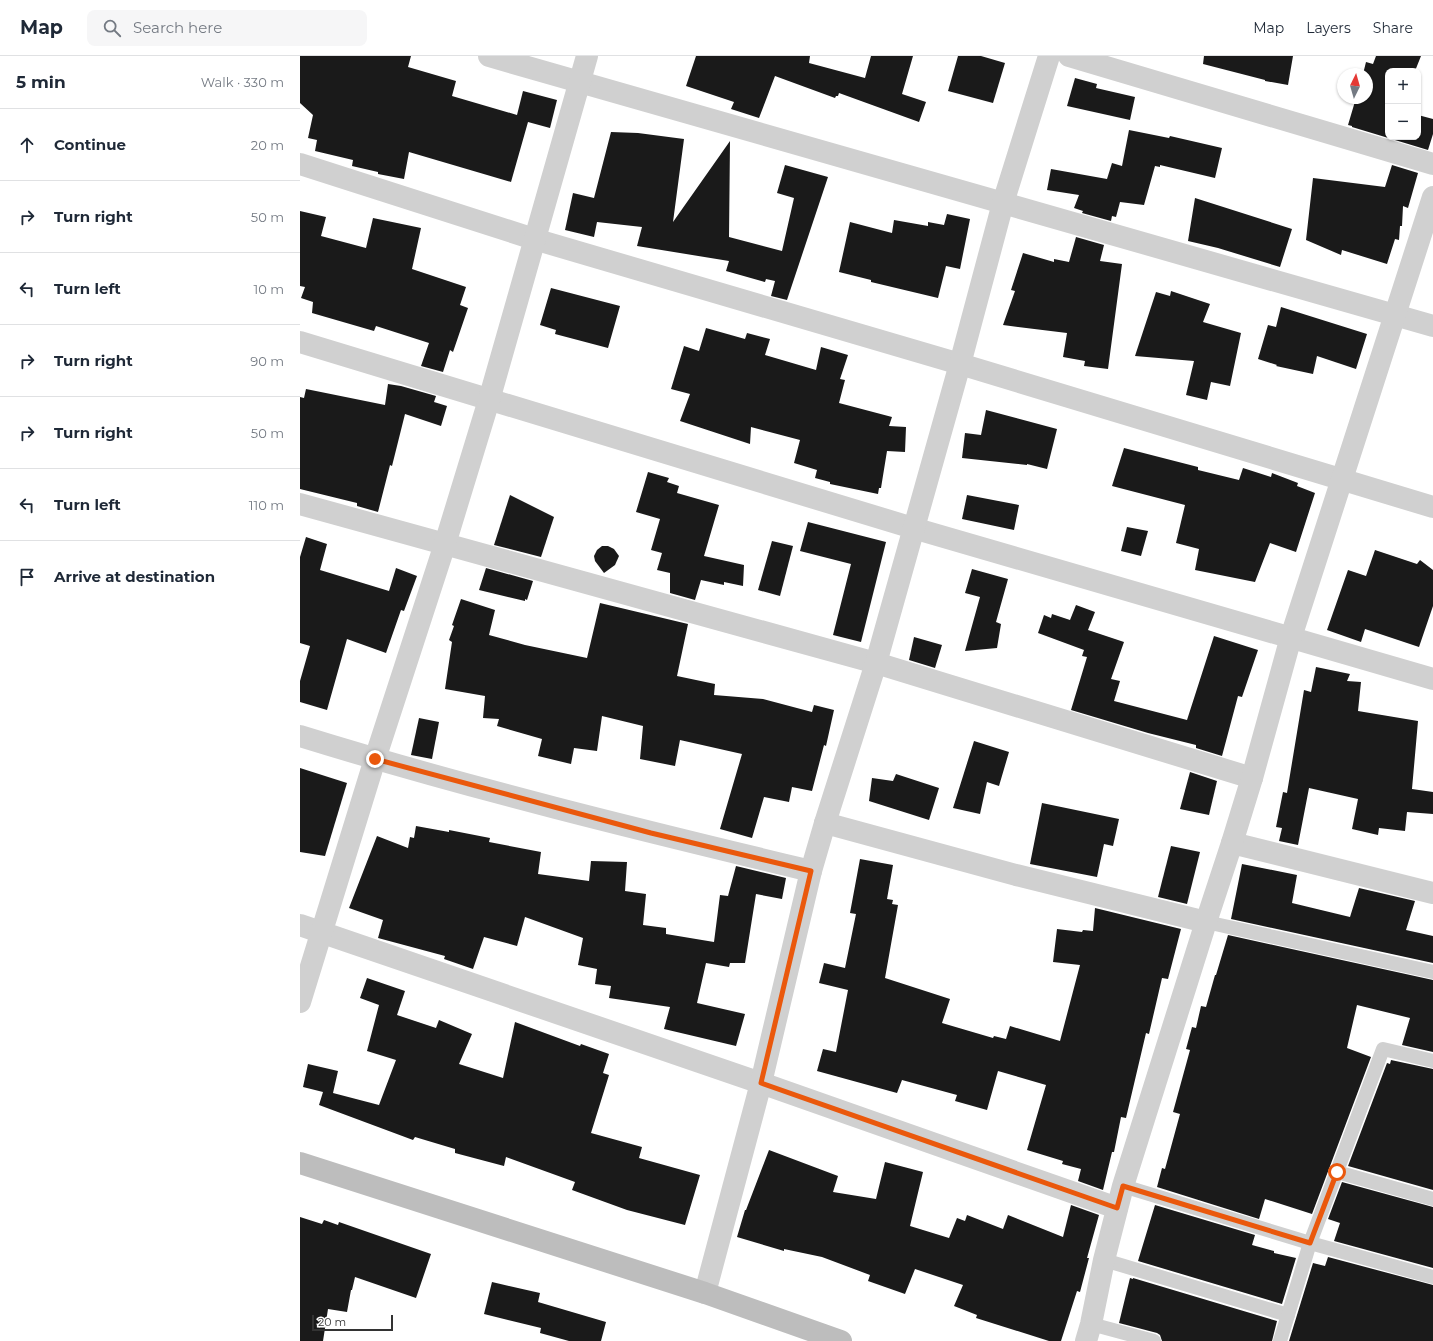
<!DOCTYPE html>
<meta charset="utf-8">
<style>
:root{--surface:#fff;--page:#f6f6f7;--text:#1f2937;--muted:#747a83;--line:#e0e1e3}
body{margin:0;font-family:Montserrat,sans-serif;background:var(--page);color:var(--text)}
.controls{position:absolute;right:12px;top:12px;display:grid;overflow:hidden;border-radius:8px;box-shadow:0 1px 3px #0004}
.controls button{width:36px;height:36px;display:grid;place-items:center;padding:0;border:0;border-bottom:1px solid var(--line);background:var(--surface);color:var(--text);font:20px sans-serif}
.compass{position:absolute;left:1037px;top:12px;width:36px;height:36px;border-radius:50%;background:var(--surface);box-shadow:0 1px 3px #0004;rotate:5deg}
.scale{position:absolute;left:12px;bottom:10px;width:81px;box-sizing:border-box;padding-left:4px;border:2px solid #333;border-top:0;font-size:11px;line-height:14px;white-space:nowrap;color:#333;-webkit-text-stroke:3px #fff;paint-order:stroke}
.stop{position:absolute;width:12px;height:12px;margin:-9px;border:3px solid #ea580c;border-radius:50%;background:#fff}
.stop.end{background:#ea580c;border-color:#fff;box-shadow:0 1px 4px #0008}
.list{margin:0;padding:0;list-style:none}
h2{display:flex;justify-content:space-between;align-items:center;height:52px;margin:0;padding:0 16px;font-size:17px}
h2 small{font-size:13px;font-weight:400;color:var(--muted)}
.list li{display:grid;grid-template-columns:26px 1fr auto;gap:12px;align-items:center;box-sizing:border-box;height:72px;padding:0 16px;border-top:1px solid var(--line)}
.list b{display:block;font-size:15px;white-space:nowrap}
.list em{font-size:13px;font-style:normal;color:var(--muted)}
.icon{flex:none;width:22px;height:22px;fill:none;stroke:currentColor;stroke-width:2;stroke-linecap:round;stroke-linejoin:round}
.map{position:relative;flex:none;width:1133px;height:1285px;overflow:hidden}
header{display:flex;align-items:center;gap:24px;box-sizing:border-box;height:56px;padding:0 20px;background:var(--surface);border-bottom:1px solid var(--line)}
header strong{font-size:19px}
nav{display:flex;gap:22px;margin-inline-start:auto;font-size:14px}
.search{width:280px;height:36px;background:var(--page);display:flex;align-items:center;gap:10px;box-sizing:border-box;padding:0 14px;border-radius:8px;color:var(--muted);font-size:15px}
main{display:flex}
aside{flex:1;background:var(--surface)}
.map>svg:first-child{display:block}
.building{fill:#1a1a1a}
.lines{fill:none;stroke-linecap:round;stroke-linejoin:round}
.lane{stroke:#d0d0d0;stroke-width:14}
.street{stroke:#d0d0d0;stroke-width:22}
.secondary{stroke:#bdbdbd;stroke-width:22}
.route{stroke:#ea580c;stroke-width:5}
</style>
<header>
<strong>Map</strong>
<div class="search"><svg class="icon" aria-label="search" viewBox="0 0 24 24"><circle cx="10" cy="10" r="6"/><path d="M15 15l6 6"/></svg>Search here</div>
<nav><a>Map</a><a>Layers</a><a>Share</a></nav>
</header>
<main>
<aside>
<h2>5 min<small>Walk · 330 m</small></h2>
<ul class="list">
<li><svg class="icon" aria-label="ahead" viewBox="0 0 24 24"><path d="M12 20V5M6 11l6-6 6 6"/></svg><div><b>Continue</b></div><em>20 m</em></li>
<li><svg class="icon" aria-label="right" viewBox="0 0 24 24"><path d="M7 20v-9h11M14 6l5 5-5 5"/></svg><div><b>Turn right</b></div><em>50 m</em></li>
<li><svg class="icon" aria-label="left" viewBox="0 0 24 24"><path d="M17 20v-9H6M10 6l-5 5 5 5"/></svg><div><b>Turn left</b></div><em>10 m</em></li>
<li><svg class="icon" aria-label="right" viewBox="0 0 24 24"><path d="M7 20v-9h11M14 6l5 5-5 5"/></svg><div><b>Turn right</b></div><em>90 m</em></li>
<li><svg class="icon" aria-label="right" viewBox="0 0 24 24"><path d="M7 20v-9h11M14 6l5 5-5 5"/></svg><div><b>Turn right</b></div><em>50 m</em></li>
<li><svg class="icon" aria-label="left" viewBox="0 0 24 24"><path d="M17 20v-9H6M10 6l-5 5 5 5"/></svg><div><b>Turn left</b></div><em>110 m</em></li>
<li><svg class="icon" aria-label="arrive" viewBox="0 0 24 24"><path d="M6 21V4h12l-3 4 3 4H6"/></svg><div><b>Arrive at destination</b></div></li>
</ul>
</aside>
<div class="map">
<svg width="1133" height="1285" viewBox="0 0 1133 1285">
<rect width="100%" height="100%" fill="#fff"/>
<!-- building -->
<g class="building">
<polygon points="0,0 111,0 108,11 156,25 152,40 217,59 223,35 257,44 250,72 228,66 211,126 109,96 104,123 78,118 78,116 52,110 53,104 15,95 17,84 8,82 13,59 0,47"/>
<polygon points="396,0 510,0 509,7 565,22 571,0 613,0 602,38 626,46 619,66 539,37 538,40 536,40 535,42 475,20 459,62 431,53 434,46 386,30"/>
<polygon points="658,0 681,0 705,7 693,47 648,35"/>
<polygon points="904,0 993,0 988,29 965,25 965,24 903,8"/>
<polygon points="1076,0 1121,0 1115,15 1088,15 1088,81 1118,81 1118,59 1133,63 1133,78 1128,94 1052,71 1052,70 1048,69 1056,42 1067,42 1067,18 1063,18 1066,6 1073,8"/>
<polygon points="775,22 797,28 796,32 835,41 830,64 767,50"/>
<polygon points="829,74 869,82 870,80 922,92 915,122 860,109 860,111 855,110 844,149 820,146 816,161 812,160 811,165 782,157 783,155 774,152 779,139 747,134 751,113 807,123 812,107 822,110"/>
<polygon points="311,76 338,77 384,83 373,166 430,85 429,181 482,195 494,142 477,137 485,109 528,121 487,244 471,240 475,225 466,223 465,226 426,215 429,205 337,190 342,171 297,166 294,181 265,174 273,137 294,142"/>
<polygon points="1092,109 1118,117 1108,152 1103,150 1102,170 1100,170 1099,184 1095,183 1087,208 1042,194 1041,199 1006,184 1013,122 1085,131"/>
<polygon points="895,142 992,173 980,211 918,192 888,185"/>
<polygon points="0,155 26,161 21,180 66,192 73,162 121,172 112,213 166,231 160,249 168,252 153,296 150,294 143,316 121,310 129,287 76,270 74,275 12,257 13,246 1,242 5,231 0,230"/>
<polygon points="647,158 670,163 660,213 646,210 638,242 571,226 571,224 539,216 550,166 592,177 594,164 628,170 628,166 644,169"/>
<polygon points="776,181 804,189 800,205 822,208 808,313 784,310 785,305 763,301 767,277 703,269 715,235 711,234 723,197 754,206 754,203 769,206"/>
<polygon points="251,232 320,250 308,292 255,278 256,274 240,269"/>
<polygon points="871,235 910,248 903,266 941,277 930,330 911,326 907,344 886,339 894,305 835,300 856,236 870,240"/>
<polygon points="981,251 1067,278 1056,313 1017,300 1013,318 976,310 977,309 958,303 968,269 976,271"/>
<polygon points="406,272 445,283 447,277 470,283 465,299 516,314 521,291 548,299 540,323 545,324 539,347 592,361 589,370 606,371 605,396 587,395 581,432 579,432 578,438 530,428 530,426 515,422 517,414 494,407 500,384 451,371 450,388 380,365 390,338 371,333 384,290 399,295"/>
<polygon points="88,328 101,330 136,340 134,346 147,350 141,370 105,358 92,410 90,409 78,456 57,450 57,447 0,433 0,341 4,342 6,333 85,349"/>
<polygon points="686,354 757,373 747,413 727,408 727,409 662,402 665,377 681,379"/>
<polygon points="824,392 898,411 898,414 939,424 943,412 971,421 972,417 998,427 997,430 1015,437 996,496 970,487 955,526 895,514 899,493 876,487 885,449 812,430"/>
<polygon points="348,416 369,422 367,426 379,430 377,437 419,449 404,500 444,509 443,530 424,526 424,529 401,524 395,544 370,537 370,517 357,514 362,497 351,494 360,463 336,456"/>
<polygon points="210,439 254,461 241,501 194,489"/>
<polygon points="667,439 719,449 714,474 662,463"/>
<polygon points="508,466 586,486 561,586 533,579 551,508 500,495"/>
<polygon points="827,471 848,475 841,500 821,495"/>
<polygon points="6,481 27,488 20,514 89,535 96,512 117,520 104,555 101,554 86,597 47,583 27,654 0,646 0,625 10,590 0,587 0,501"/>
<polygon points="472,485 493,490 480,540 458,534"/>
<polygon points="302,490 308,490 314,493 319,500 315,509 304,517 295,505 294,500 297,494"/>
<polygon points="1075,494 1117,508 1120,504 1133,514 1133,550 1119,591 1065,573 1061,586 1027,574 1048,514 1066,520"/>
<polygon points="186,512 233,525 227,544 225,543 225,545 179,534"/>
<polygon points="672,513 708,523 696,566 701,568 697,592 665,595 680,541 665,537"/>
<polygon points="161,543 195,554 189,579 225,589 287,602 300,547 388,568 377,620 415,628 414,639 463,643 512,656 514,649 534,654 526,690 524,689 512,735 492,731 489,746 464,741 452,782 420,773 442,698 380,684 375,710 340,703 343,670 302,660 297,695 274,692 271,708 238,700 242,683 197,670 199,663 183,662 185,640 145,633 152,586 149,584 154,570 152,569"/>
<polygon points="776,549 795,556 788,574 824,586 811,623 820,625 814,645 887,664 914,580 958,594 942,641 938,640 922,700 896,692 896,689 848,677 771,654 787,601 782,600 784,594 738,577 744,559 751,562 752,558 770,564"/>
<polygon points="614,581 642,589 635,612 609,604"/>
<polygon points="1016,611 1050,618 1047,625 1061,626 1058,655 1118,665 1112,733 1133,736 1133,758 1107,756 1105,775 1079,772 1078,779 1052,773 1058,743 1009,732 998,789 979,785 982,772 976,771 983,736 987,737 1004,634 1011,636"/>
<polygon points="119,662 139,666 132,703 111,699"/>
<polygon points="674,685 709,696 699,730 687,726 680,758 653,752"/>
<polygon points="0,712 47,727 25,800 0,796"/>
<polygon points="890,716 917,725 909,759 880,753"/>
<polygon points="596,718 639,732 629,764 569,745 572,722 593,725"/>
<polygon points="742,747 819,763 813,790 804,788 797,821 730,808"/>
<polygon points="116,770 149,776 149,774 190,782 189,786 241,796 238,818 289,825 291,805 327,806 325,835 346,838 343,869 366,872 366,878 414,886 420,839 428,840 436,810 486,822 482,843 456,838 445,907 430,907 429,911 406,907 397,947 445,958 436,990 364,973 370,951 309,942 311,930 295,928 297,913 278,909 283,882 225,861 217,890 184,881 173,913 144,903 145,900 78,882 83,864 49,852 77,780 108,792 110,781 114,782"/>
<polygon points="871,790 900,796 887,848 858,841"/>
<polygon points="560,803 593,809 587,843 593,844 592,848 598,849 585,922 650,943 642,967 693,982 694,980 706,983 710,970 760,985 780,909 753,906 757,873 782,876 783,874 793,875 795,852 881,873 868,923 862,922 849,978 846,977 826,1062 821,1061 814,1096 812,1096 803,1134 778,1125 781,1113 762,1108 763,1105 727,1094 746,1029 698,1015 687,1054 655,1045 657,1039 602,1024 597,1037 517,1015 523,993 536,996 548,934 519,927 524,907 545,912 556,858 550,857"/>
<polygon points="942,808 997,819 992,847 1050,861 1059,832 1115,845 1106,874 1133,880 1133,907 931,863"/>
<polygon points="928,879 1133,924 1133,996 1102,989 1110,962 1057,949 1047,992 1071,1001 1012,1158 965,1143 959,1163 857,1131 862,1112 865,1113 880,1058 873,1056 890,994 886,993 892,971 896,972 901,950 906,951 915,919 916,919"/>
<polygon points="67,922 105,935 97,959 136,972 139,964 172,978 159,1008 203,1022 215,966 280,990 281,988 309,998 303,1017 309,1019 291,1077 342,1091 339,1102 400,1119 385,1169 327,1154 272,1134 275,1126 206,1101 204,1110 155,1097 155,1093 115,1081 113,1084 19,1049 23,1036 3,1031 8,1008 38,1015 33,1037 79,1049 96,1004 67,995 79,949 60,942"/>
<polygon points="1091,1004 1133,1013 1133,1134 1048,1110 1087,1007 1090,1008"/>
<polygon points="469,1094 538,1120 533,1136 576,1143 585,1106 623,1116 610,1170 649,1182 657,1162 665,1165 667,1159 703,1173 708,1159 763,1181 771,1149 799,1159 787,1202 789,1202 780,1236 777,1235 761,1285 749,1285 676,1262 677,1259 654,1250 663,1229 615,1213 605,1238 568,1225 570,1219 522,1201 484,1193 484,1195 437,1181 445,1154 446,1154"/>
<polygon points="1042,1126 1133,1151 1133,1212 1034,1185 1040,1167 1028,1163"/>
<polygon points="855,1149 955,1179 952,1189 974,1195 974,1197 996,1202 982,1248 838,1205"/>
<polygon points="0,1161 22,1168 24,1164 38,1169 39,1166 131,1198 116,1242 55,1221 52,1234 51,1234 47,1256 28,1253 23,1285 0,1285"/>
<polygon points="1028,1201 1133,1229 1133,1285 989,1285 1013,1207 1025,1210"/>
<polygon points="830,1222 833,1223 833,1222 977,1265 972,1285 862,1285 860,1279 857,1277 819,1267"/>
<polygon points="192,1226 240,1237 238,1246 306,1266 301,1285 269,1285 240,1277 241,1272 184,1258"/>
</g>
<g class="lines">
<!-- lane -->
<g class="lane">
<polyline points="906,866 1133,916"/>
<polyline points="1037,1116 1133,1143"/>
<polyline points="823,1130 1010,1187 1133,1221"/>
<polyline points="804,1204 988,1259"/>
<polyline points="791,1268 854,1285"/>
<polyline points="980,1285 1010,1187 1083,993 1133,1005"/>
</g>
<!-- street -->
<g class="street">
<polyline points="189,0 1133,270"/>
<polyline points="769,0 1133,108"/>
<polyline points="0,108 234,183 660,308 1133,451"/>
<polyline points="0,286 613,472 1133,623"/>
<polyline points="0,448 576,607 952,722"/>
<path d="M0,680c168,52 340,94 511,135"/>
<polyline points="525,767 716,819 906,866"/>
<polyline points="932,787 1133,837"/>
<polyline points="0,869 461,1027 817,1152"/>
<polyline points="0,946 75,703 145,488 189,344 287,0"/>
<polyline points="405,1237 461,1027 511,815 525,767 576,607 660,308 703,147 749,0"/>
<polyline points="786,1285 791,1268 804,1204 823,1130 906,866 932,787 952,722 991,581 1133,141"/>
</g>
<!-- secondary -->
<polyline class="secondary" points="0,1107 405,1237 541,1285"/>
</g>
<g class="lines">
<!-- route -->
<polyline class="route" points="75,703 351,777 511,815 461,1027 817,1152 823,1130 1010,1187 1037,1116"/>
</g>
</svg>
<div class="controls">
<button>+</button>
<button>−</button>
</div>
<svg class="compass" viewBox="-18 -18 36 36"><path d="M0-13l5 13h-10z" fill="#e53935"/><path d="M0 13l5-13h-10z" fill="#747a83"/></svg>
<div class="scale">20 m</div>
<div class="stop" style="left:1037px;top:1116px"></div>
<div class="stop end" style="left:75px;top:703px"></div>
</div>
</main>
